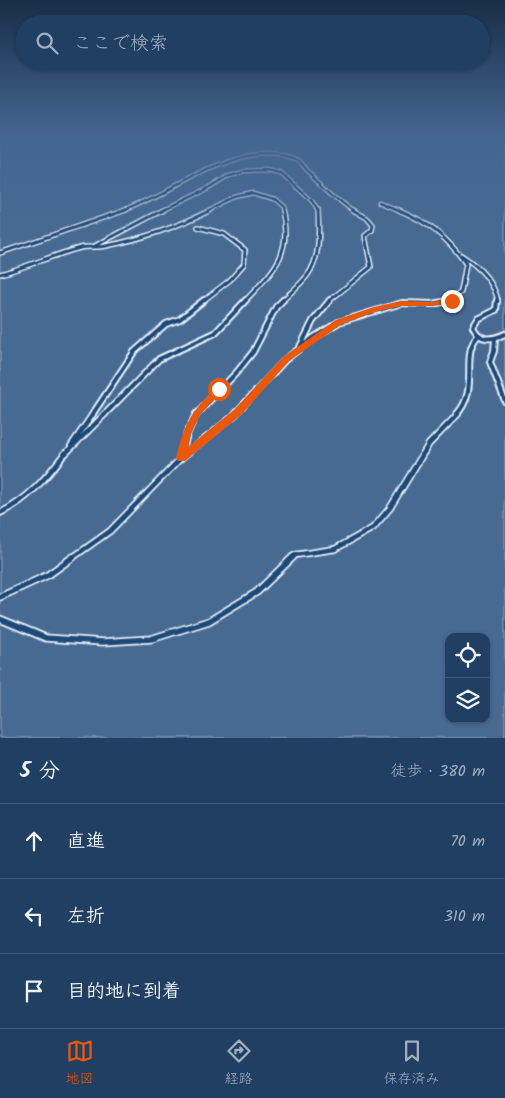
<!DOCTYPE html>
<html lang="ja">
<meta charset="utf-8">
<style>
:root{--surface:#203f62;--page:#2d4a6b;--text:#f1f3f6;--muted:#a2afbe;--line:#3d5877;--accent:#ea580c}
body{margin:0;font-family:Kalam,"Klee One",sans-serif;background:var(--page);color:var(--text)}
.controls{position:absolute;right:15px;bottom:15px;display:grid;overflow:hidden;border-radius:10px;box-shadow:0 1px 4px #0004}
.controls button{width:45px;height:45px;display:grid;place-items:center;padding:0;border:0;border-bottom:1px solid var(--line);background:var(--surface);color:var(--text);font:25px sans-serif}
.stop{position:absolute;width:15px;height:15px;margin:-11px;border:4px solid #ea580c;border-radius:50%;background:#fff}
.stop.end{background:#ea580c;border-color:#fff;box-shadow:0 1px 5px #0008}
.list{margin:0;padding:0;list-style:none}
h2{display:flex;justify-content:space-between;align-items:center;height:65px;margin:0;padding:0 20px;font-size:21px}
h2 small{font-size:16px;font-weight:400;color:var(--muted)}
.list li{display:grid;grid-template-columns:32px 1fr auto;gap:15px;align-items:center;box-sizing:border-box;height:75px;padding:0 20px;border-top:1px solid var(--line)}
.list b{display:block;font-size:19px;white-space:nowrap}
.list em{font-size:16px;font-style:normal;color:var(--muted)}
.icon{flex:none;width:28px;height:28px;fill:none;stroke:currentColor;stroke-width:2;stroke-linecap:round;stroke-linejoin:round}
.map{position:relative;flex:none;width:505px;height:738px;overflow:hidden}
.search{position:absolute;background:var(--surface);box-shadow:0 1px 4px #0004;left:15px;right:15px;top:15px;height:55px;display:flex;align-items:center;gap:12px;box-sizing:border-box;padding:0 18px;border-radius:28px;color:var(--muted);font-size:19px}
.sheet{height:290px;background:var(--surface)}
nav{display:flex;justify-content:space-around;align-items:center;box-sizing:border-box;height:70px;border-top:1px solid var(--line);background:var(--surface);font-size:14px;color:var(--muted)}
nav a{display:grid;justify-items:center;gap:2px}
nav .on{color:var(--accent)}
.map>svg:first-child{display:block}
.green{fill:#476b93;stroke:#98aec6;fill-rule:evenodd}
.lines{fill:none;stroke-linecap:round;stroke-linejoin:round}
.lane-far4-casing{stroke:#e8f1f8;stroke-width:5}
.lane-far3-casing{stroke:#e8f1f8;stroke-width:6}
.lane-far2-casing{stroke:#e8f1f8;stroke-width:8}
.lane-far1-casing{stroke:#e8f1f8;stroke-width:8}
.lane-casing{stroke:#e8f1f8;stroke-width:9}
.lane-far4{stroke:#1f4a7a;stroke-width:2.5}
.lane-far3{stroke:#1f4a7a;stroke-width:3}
.lane-far2{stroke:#1f4a7a;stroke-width:4}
.lane-far1{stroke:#1f4a7a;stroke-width:4.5}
.lane{stroke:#1f4a7a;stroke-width:5.5}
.route{fill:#ea580c}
</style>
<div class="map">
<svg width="505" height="738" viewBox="0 0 505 738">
<rect width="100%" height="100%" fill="#2b5482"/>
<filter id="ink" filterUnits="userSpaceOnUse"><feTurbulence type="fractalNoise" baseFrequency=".02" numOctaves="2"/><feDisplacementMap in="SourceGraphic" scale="10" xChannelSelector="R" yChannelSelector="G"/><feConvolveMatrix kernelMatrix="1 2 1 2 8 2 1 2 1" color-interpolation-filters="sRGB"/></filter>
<g filter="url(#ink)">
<!-- green -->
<path class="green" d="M0,139h505v599h-505zM449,637h37v82h-37z"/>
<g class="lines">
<!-- lane-far4 casing -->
<g class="lane-far4-casing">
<g id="lane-far4">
<polyline points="380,202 401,211"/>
<path d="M123,211c50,-19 89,-55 145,-57 10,0 21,1 30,6 4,3 7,8 10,11 15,13 30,30 47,40"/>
<polyline points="160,211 208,188 229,175 243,171 270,170 281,173 312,201 318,211"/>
<polyline points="208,211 237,197 253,193 272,199 281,207 282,211"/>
</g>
</g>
<!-- lane-far3 casing -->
<g class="lane-far3-casing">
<g id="lane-far3">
<path d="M399,210c29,12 49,28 67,54l-5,28 -11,9"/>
<polyline points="198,227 224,234 245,250 244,264 230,280 203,301"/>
<polyline points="93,247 163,210"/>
<polyline points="0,253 126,210"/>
<path d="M461,255c17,11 33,26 37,46"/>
<path d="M0,274c27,-7 53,-19 80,-26 8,-2 18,0 26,-2 36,-7 73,-20 105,-36"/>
<path d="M245,301c28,-30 48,-46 37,-91"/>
<path d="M282,301c8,-8 18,-16 25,-25 14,-18 12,-45 11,-66"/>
<polyline points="329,301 371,267 365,236 372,230 373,225 367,218 353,210"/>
</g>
</g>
<!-- lane-far2 casing -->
<g class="lane-far2-casing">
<g id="lane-far2">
<path d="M497,300l-1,10 -18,9 -5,8c7,15 19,13 32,7"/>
<polyline points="495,339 494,351 490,362 505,401"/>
<polyline points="300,347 313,321 330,300"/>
<polyline points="92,415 134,352 166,324 180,319 204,300"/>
<polyline points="104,415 159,359 215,333 246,300"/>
<polyline points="196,415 237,372 253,352 276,307 283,300"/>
<polyline points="234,415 286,359 313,338 339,322 402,303 432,304 453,300"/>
<path d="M456,415c25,-26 3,-60 22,-79"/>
</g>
</g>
<!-- lane-far1 casing -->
<g class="lane-far1-casing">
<g id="lane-far1">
<polyline points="71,446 93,414"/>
<polyline points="65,454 105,414"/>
<polyline points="181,458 187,434 196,414"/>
<path d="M0,513c28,-13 47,-36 65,-60"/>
<polyline points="72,558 110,531 181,458 236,414"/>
<polyline points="292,558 295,555 335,549 373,528 390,508 429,444 458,414"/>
</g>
</g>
<!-- lane casing -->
<g class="lane-casing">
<g id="lane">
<polyline points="0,597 48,575 73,557"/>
<polyline points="0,619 46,638 103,642 151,639 209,621 257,592 293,557"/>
</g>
</g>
<!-- lane-far4 -->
<use href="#lane-far4" class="lane-far4"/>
<!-- lane-far3 -->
<use href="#lane-far3" class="lane-far3"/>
<!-- lane-far2 -->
<use href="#lane-far2" class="lane-far2"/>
<!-- lane-far1 -->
<use href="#lane-far1" class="lane-far1"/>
<!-- lane -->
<use href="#lane" class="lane"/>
</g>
</g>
<!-- sky -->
<linearGradient id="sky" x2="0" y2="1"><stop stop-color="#182e48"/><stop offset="0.57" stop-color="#446792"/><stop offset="1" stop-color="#446792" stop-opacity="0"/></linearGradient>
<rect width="505" height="242" fill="url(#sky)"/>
<!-- route -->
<path class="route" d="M452,299l4,2 -1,2 -23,3h-30l-24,5 -36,13 -53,37 -48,54 -56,46h-7l-2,-3c9,-36 15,-45 40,-71h6l2,2 -24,26 -9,19 -3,13 46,-37 49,-53 53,-37 38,-13 28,-6 30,1z"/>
</svg>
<div class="controls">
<button><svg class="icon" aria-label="locate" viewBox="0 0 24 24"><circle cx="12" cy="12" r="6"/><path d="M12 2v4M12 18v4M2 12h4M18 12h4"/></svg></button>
<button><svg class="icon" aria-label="layers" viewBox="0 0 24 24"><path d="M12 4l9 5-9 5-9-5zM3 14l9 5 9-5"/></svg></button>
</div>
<div class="stop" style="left:219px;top:389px"></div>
<div class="stop end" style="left:452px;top:301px"></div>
<div class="search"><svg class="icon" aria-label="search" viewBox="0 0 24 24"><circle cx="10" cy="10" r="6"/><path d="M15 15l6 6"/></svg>ここで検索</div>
</div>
<section class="sheet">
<h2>5 分<small>徒歩 · 380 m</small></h2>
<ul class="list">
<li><svg class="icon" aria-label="ahead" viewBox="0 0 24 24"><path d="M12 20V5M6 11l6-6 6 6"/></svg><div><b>直進</b></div><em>70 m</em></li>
<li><svg class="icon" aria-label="left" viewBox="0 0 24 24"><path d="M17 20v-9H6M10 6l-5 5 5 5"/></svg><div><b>左折</b></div><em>310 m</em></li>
<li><svg class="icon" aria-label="arrive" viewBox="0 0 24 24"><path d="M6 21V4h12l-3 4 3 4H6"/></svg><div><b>目的地に到着</b></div></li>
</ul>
</section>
<nav>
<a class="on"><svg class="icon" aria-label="map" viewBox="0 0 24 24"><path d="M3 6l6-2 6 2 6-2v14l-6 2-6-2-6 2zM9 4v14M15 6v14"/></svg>地図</a>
<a><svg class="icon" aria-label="directions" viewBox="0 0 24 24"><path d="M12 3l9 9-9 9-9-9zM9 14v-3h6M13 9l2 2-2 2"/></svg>経路</a>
<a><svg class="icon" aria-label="saved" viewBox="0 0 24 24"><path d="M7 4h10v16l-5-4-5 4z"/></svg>保存済み</a>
</nav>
